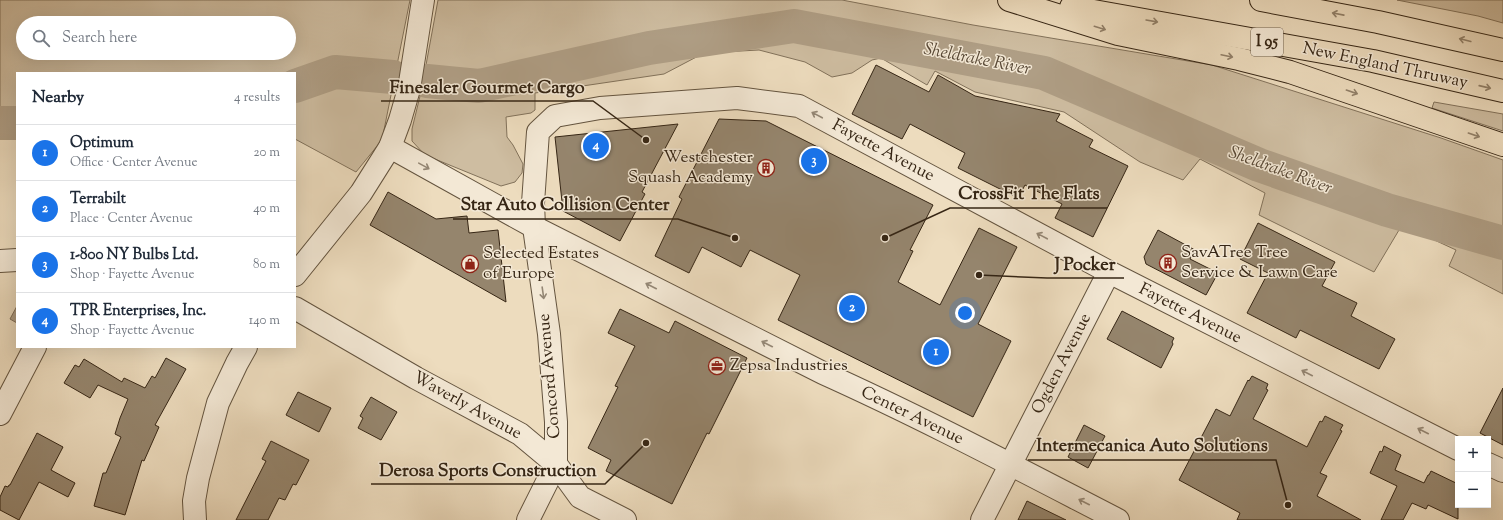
<!DOCTYPE html>
<meta charset="utf-8">
<style>
:root{--surface:#fff;--page:#f6f6f7;--text:#1f2937;--muted:#747a83;--line:#e0e1e3;--accent:#1a73e8}
body{margin:0;font-family:"Sorts Mill Goudy",serif;background:var(--page);color:var(--text)}
.controls{position:absolute;right:12px;bottom:12px;display:grid;overflow:hidden;border-radius:0px;box-shadow:0 4px 16px #0002}
.controls button{width:36px;height:36px;display:grid;place-items:center;padding:0;border:0;border-bottom:1px solid var(--line);background:var(--surface);color:var(--text);font:20px sans-serif}
.you{position:absolute;left:965px;top:313px;width:14px;height:14px;margin:-10px;border:3px solid #fff;border-radius:50%;background:#1a73e8;box-shadow:0 0 0 6px #1a73e833}
.badge{display:grid;place-items:center;width:26px;height:26px;border-radius:50%;background:var(--accent);color:#fff;font-size:13px;font-weight:700}
.pin{position:absolute;translate:-50% -50%;border:2px solid #fff;box-shadow:0 1px 4px #0006}
.list{margin:0;padding:0;list-style:none}
h2{display:flex;justify-content:space-between;align-items:center;height:52px;margin:0;padding:0 16px;font-size:17px}
h2 small{font-size:13px;font-weight:400;color:var(--muted)}
.list li{display:grid;grid-template-columns:26px 1fr auto;gap:12px;align-items:center;box-sizing:border-box;height:56px;padding:0 16px;border-top:1px solid var(--line)}
.list b{display:block;font-size:15px;white-space:nowrap}
.list p{margin:0;font-size:13px;white-space:nowrap;color:var(--muted)}
.list em{font-size:13px;font-style:normal;color:var(--muted)}
.icon{flex:none;width:22px;height:22px;fill:none;stroke:currentColor;stroke-width:2;stroke-linecap:round;stroke-linejoin:round}
.map{position:relative;flex:none;width:1503px;height:520px;overflow:hidden}
.search{position:absolute;background:var(--surface);box-shadow:0 4px 16px #0002;left:16px;top:16px;width:280px;height:44px;display:flex;align-items:center;gap:10px;box-sizing:border-box;padding:0 14px;border-radius:22px;color:var(--muted);font-size:15px}
.panel{position:absolute;background:var(--surface);box-shadow:0 4px 16px #0002;left:16px;top:72px;width:280px;height:276px;border-radius:0px}
.map>svg:first-child{display:block}
.green{fill:#cebda1;stroke:#82725b;fill-rule:evenodd}
.water{fill:#af9e85;stroke:#7f6e58}
.lines{fill:none;stroke-linecap:round;stroke-linejoin:round}
.river{stroke:#af9e85;stroke-width:34}
.building{fill:#95856d;stroke:#362615}
.minor-casing{stroke:#64543f;stroke-width:24}
.tertiary-casing{stroke:#64543f;stroke-width:24}
.motorway-casing{stroke:#362615;stroke-width:24}
.minor{stroke:#f3e8d5;stroke-width:22}
.tertiary{stroke:#f3e8d5;stroke-width:22}
.motorway{stroke:#eddcbe;stroke-width:22}
.oneway{stroke:#92816a}
.oneway2{stroke:#948775}
.labels{text-anchor:middle;dominant-baseline:central;stroke-width:3;stroke-linejoin:round;paint-order:stroke}
.shield{fill:#f3e8d5;stroke:#6f604f;stroke-width:1}
.shield-label{font-size:16px;font-weight:bold;fill:#362615}
.street-label{font-size:17px;fill:#362615;stroke:#f3e8d5}
.poi-label{font-size:17px;fill:#362615;stroke:#f3e8d5;text-anchor:start}
.water-label{font-size:18px;font-style:italic;fill:#5a4a37;stroke:#f3e8d5}
.leader{fill:none;stroke:#362615;stroke-width:1.5}
.callout-dot{fill:#362615;stroke:#f3e8d5;stroke-width:1.5}
.callout-label{font-size:18px;text-anchor:middle;font-weight:bold;fill:#362615;stroke:#f3e8d5;stroke-width:3;stroke-linejoin:round;paint-order:stroke}
</style>
<div class="map">
<svg width="1503" height="520" viewBox="0 0 1503 520">
<rect width="100%" height="100%" fill="#eddcbe"/>
<filter id="stains"><feTurbulence type="fractalNoise" baseFrequency=".005" numOctaves="4"/><feColorMatrix values="0 0 0 0 .2 0 0 0 0 .09 0 0 0 0 .02 0 0 0 .5 -.17"/></filter>
<radialGradient id="worn" r=".72"><stop offset=".6" stop-color="#630" stop-opacity="0"/><stop offset="1" stop-color="#630" stop-opacity=".3"/></radialGradient>
<!-- green -->
<g class="green">
<path d="M0,0h410l-28,140 -26,32 -61,-33v-66h-278v61l-17,-1zM23,23h266v30h-266z"/>
<polygon points="438,0 842,0 973,25 1212,65 1441,138 1503,160 1503,294 1449,266 1456,250 1402,225 1374,272 1259,215 1265,193 1200,159 1183,180 1140,162 1064,112 975,92 935,71 927,85 881,58 872,60 852,73 832,77 805,62 759,50 704,53 664,74 535,93 535,110 531,113 506,117 507,137 513,145 523,164 522,173 515,182 501,186 425,155 412,141 412,129 421,92"/>
<polygon points="1397,0 1503,0 1503,23 1478,16"/>
<polygon points="1434,102 1503,114 1503,131 1432,108"/>
</g>
<!-- water -->
<polygon class="water" points="17,306 17,323 10,319"/>
<g class="lines">
<!-- river -->
<g class="river">
<polyline points="427,81 479,86 649,48 794,26 1044,73 1259,165 1387,210 1503,243"/>
<polyline points="295,86 335,72 393,77"/>
<polyline points="0,123 17,123"/>
</g>
</g>
<!-- building -->
<g class="building">
<polygon points="876,65 929,92 938,75 975,96 1060,114 1056,121 1093,140 1089,147 1128,166 1093,237 1055,218 1062,204 1025,185 1018,198 958,168 965,153 910,124 902,139 852,114"/>
<polygon points="719,119 766,121 933,205 910,250 913,251 898,282 940,305 979,228 1017,247 978,324 1011,341 973,417 778,320 800,275 750,250 741,267 702,247 689,273 655,256 682,199 679,197"/>
<polygon points="678,124 642,192 645,194 620,241 563,211 555,137"/>
<polygon points="388,192 436,219 467,216 469,233 498,230 506,302 370,225"/>
<polygon points="1258,223 1335,262 1322,286 1357,303 1351,316 1395,339 1379,369 1300,330 1296,338 1247,313 1268,273 1240,259"/>
<polygon points="1158,230 1195,250 1190,259 1218,273 1206,295 1146,264 1144,257"/>
<polygon points="620,309 669,333 675,321 747,358 709,434 707,433 672,504 606,471 611,460 588,448 618,387 615,386 635,346 608,333"/>
<polygon points="1122,311 1174,338 1172,342 1173,344 1161,368 1107,339"/>
<polygon points="166,358 186,369 155,425 159,427 144,461 142,460 125,515 94,506 103,473 106,473 121,437 115,434 120,418 128,399 98,385 90,398 64,383 75,365 79,367 84,359 122,382 124,378 145,388 152,376 155,378"/>
<polygon points="1252,376 1268,384 1266,389 1268,390 1253,419 1307,447 1320,421 1322,422 1325,416 1343,425 1340,430 1342,431 1320,473 1327,476 1317,496 1361,520 1237,520 1240,513 1179,480 1216,409 1230,416 1248,380 1249,381"/>
<polygon points="1503,388 1503,445 1480,433"/>
<polygon points="298,392 331,408 319,432 286,415"/>
<polygon points="371,397 397,412 381,440 358,428 363,418 360,416"/>
<polygon points="1084,425 1105,436 1088,468 1068,457"/>
<polygon points="37,433 63,447 51,470 75,483 68,497 39,482 19,520 0,510 0,497 5,486 8,487 9,485 10,485"/>
<polygon points="271,441 309,460 296,485 293,484 285,500 279,498 268,520 236,520 266,461 262,459"/>
<polygon points="1384,446 1401,455 1395,470 1424,483 1428,475 1429,475 1431,471 1458,484 1458,519 1428,505 1426,509 1412,503 1403,520 1381,520 1397,486 1370,473 1380,451 1382,452"/>
<polygon points="1027,501 1066,520 1018,520"/>
</g>
<g class="lines">
<!-- minor casing -->
<g class="minor-casing">
<g id="minor">
<path d="M390,147l144,80 289,146c100,45 198,97 295,147"/>
<polyline points="0,414 35,347"/>
<polyline points="1488,464 1503,471"/>
<polyline points="528,520 556,464 556,422 549,334 534,227 533,203 538,132 555,116 600,108 737,98 799,106 1109,272 1458,449"/>
<polyline points="982,520 1109,272"/>
</g>
</g>
<!-- tertiary casing -->
<g class="tertiary-casing">
<g id="tertiary">
<polyline points="0,261 17,260"/>
<polyline points="295,275 361,193 390,147 400,120 409,89 423,0"/>
<polyline points="295,308 416,378 520,434 556,464 580,497 625,520"/>
<polyline points="195,520 194,501 198,478 218,403 237,363 246,347"/>
</g>
</g>
<!-- motorway casing -->
<g class="motorway-casing">
<g id="motorway">
<polyline points="1009,0 1118,34 1239,59 1290,72 1503,145"/>
<polyline points="1261,0 1378,22 1503,50"/>
<polyline points="1071,7 1373,61 1503,91"/>
</g>
</g>
<!-- minor -->
<use href="#minor" class="minor"/>
<!-- tertiary -->
<use href="#tertiary" class="tertiary"/>
<!-- motorway -->
<use href="#motorway" class="motorway"/>
</g>
<!-- one-way arrows -->
<defs><path id="oneway-shaft" d="M-6 0H5M1.5-3L5.5 0L1.5 3" fill="none" stroke-width="1.6" stroke-linecap="round" stroke-linejoin="round"/></defs>
<g class="oneway">
<use href="#oneway-shaft" transform="translate(1338 14) rotate(-169)"/>
<use href="#oneway-shaft" transform="translate(1152 21) rotate(10)"/>
<use href="#oneway-shaft" transform="translate(1100 28) rotate(17)"/>
<use href="#oneway-shaft" transform="translate(1465 40) rotate(-166)"/>
<use href="#oneway-shaft" transform="translate(1227 56) rotate(12)"/>
<use href="#oneway-shaft" transform="translate(1485 87) rotate(13)"/>
<use href="#oneway-shaft" transform="translate(1352 92) rotate(19)"/>
<use href="#oneway-shaft" transform="translate(1474 135) rotate(19)"/>
</g>
<g class="oneway2">
<use href="#oneway-shaft" transform="translate(817 115) rotate(-152)"/>
<use href="#oneway-shaft" transform="translate(424 166) rotate(29)"/>
<use href="#oneway-shaft" transform="translate(1042 236) rotate(-152)"/>
<use href="#oneway-shaft" transform="translate(651 286) rotate(-153)"/>
<use href="#oneway-shaft" transform="translate(543 293) rotate(82)"/>
<use href="#oneway-shaft" transform="translate(767 344) rotate(-153)"/>
<use href="#oneway-shaft" transform="translate(1307 373) rotate(-153)"/>
<use href="#oneway-shaft" transform="translate(1423 431) rotate(-153)"/>
<use href="#oneway-shaft" transform="translate(1084 502) rotate(-153)"/>
</g>
<!-- icons -->
<defs>
<g id="building-ring" transform="scale(0.9)"><circle r="9.5" fill="#f3e8d5" stroke="#8f2418" stroke-width="1.5"/><path d="M-4-6H4V6H1V3H-1V6H-4ZM-2.5-4.3h1.7v1.8h-1.7ZM.8-4.3h1.7v1.8H.8ZM-2.5-1h1.7V.8h-1.7ZM.8-1h1.7V.8H.8Z" fill="#8f2418"/></g>
<g id="shop-ring" transform="scale(0.9)"><circle r="9.5" fill="#f3e8d5" stroke="#8f2418" stroke-width="1.5"/><path d="M-5-2.5h2.3a2.7 3.5 0 0 1 5.4 0H5L5.5 6h-11ZM-1.5-2.5h3a1.5 2.3 0 0 0-3 0Z" fill="#8f2418"/></g>
<g id="office-ring" transform="scale(0.9)"><circle r="9.5" fill="#f3e8d5" stroke="#8f2418" stroke-width="1.5"/><path d="M-6-3h4V-5.5h4V-3h4V5H-6ZM-1-4.5V-3h2v-1.5ZM-6 0V1H6V0Z" fill="#8f2418"/></g>
</defs>
<g fill-rule="evenodd">
<use href="#building-ring" x="766" y="168"/>
<use href="#building-ring" x="1168" y="263"/>
<use href="#shop-ring" x="470" y="264"/>
<use href="#office-ring" x="717" y="366"/>
</g>
<g class="labels">
<!-- shield labels -->
<rect class="shield" x="1251" y="28" width="32" height="28" rx="3"/>
<g class="shield-label">
<text x="1267" y="42">I 95</text>
</g>
<!-- street labels -->
<g class="street-label">
<text transform="translate(1385 66) rotate(12)">New England Thruway</text>
<text transform="translate(883 151) rotate(28)">Fayette Avenue</text>
<text transform="translate(1190 314) rotate(27)">Fayette Avenue</text>
<text transform="translate(1062 364) rotate(-63)">Ogden Avenue</text>
<text transform="translate(550 376) rotate(-95)">Concord Avenue</text>
<text transform="translate(467 406) rotate(29)">Waverly Avenue</text>
<text transform="translate(912 416) rotate(26)">Center Avenue</text>
</g>
<!-- poi labels -->
<g class="poi-label">
<text x="753" y="158" text-anchor="end">Westchester<tspan x="753" dy="20">Squash Academy</tspan></text>
<text x="1181" y="253">SavATree Tree<tspan x="1181" dy="20">Service &amp; Lawn Care</tspan></text>
<text x="483" y="254">Selected Estates<tspan x="483" dy="20">of Europe</tspan></text>
<text x="730" y="366">Zepsa Industries</text>
</g>
<!-- water labels -->
<g class="water-label">
<text transform="translate(977 60) rotate(11)">Sheldrake River</text>
<text transform="translate(1280 171) rotate(20)">Sheldrake River</text>
</g>
</g>
<!-- callouts -->
<path class="leader" d="M646 140L593 101H381M885 238L950 208H1107M735 238L678 219H453M979 275L1047 278H1124M1288 505L1276 460H1028M646 443L605 484H371"/>
<g class="callout-dot">
<circle cx="646" cy="140" r="4"/>
<circle cx="885" cy="238" r="4"/>
<circle cx="735" cy="238" r="4"/>
<circle cx="979" cy="275" r="4"/>
<circle cx="1288" cy="505" r="4"/>
<circle cx="646" cy="443" r="4"/>
</g>
<g class="callout-label">
<text x="487" y="93">Finesaler Gourmet Cargo</text>
<text x="1029" y="199">CrossFit The Flats</text>
<text x="565" y="210">Star Auto Collision Center</text>
<text x="1085" y="270">J Pocker</text>
<text x="1152" y="451">Intermecanica Auto Solutions</text>
<text x="488" y="476">Derosa Sports Construction</text>
</g>
<rect width="100%" height="100%" filter="url(#stains)"/>
<rect width="100%" height="100%" fill="url(#worn)"/>
</svg>
<div class="controls">
<button>+</button>
<button>−</button>
</div>
<div class="you"></div>
<div class="pin badge" style="left:936px;top:352px">1</div>
<div class="pin badge" style="left:852px;top:308px">2</div>
<div class="pin badge" style="left:814px;top:161px">3</div>
<div class="pin badge" style="left:596px;top:146px">4</div>
<div class="search"><svg class="icon" aria-label="search" viewBox="0 0 24 24"><circle cx="10" cy="10" r="6"/><path d="M15 15l6 6"/></svg>Search here</div>
<section class="panel">
<h2>Nearby<small>4 results</small></h2>
<ul class="list">
<li><span class="badge">1</span><div><b>Optimum</b><p>Office · Center Avenue</p></div><em>20 m</em></li>
<li><span class="badge">2</span><div><b>Terrabilt</b><p>Place · Center Avenue</p></div><em>40 m</em></li>
<li><span class="badge">3</span><div><b>1-800 NY Bulbs Ltd.</b><p>Shop · Fayette Avenue</p></div><em>80 m</em></li>
<li><span class="badge">4</span><div><b>TPR Enterprises, Inc.</b><p>Shop · Fayette Avenue</p></div><em>140 m</em></li>
</ul>
</section>
</div>
